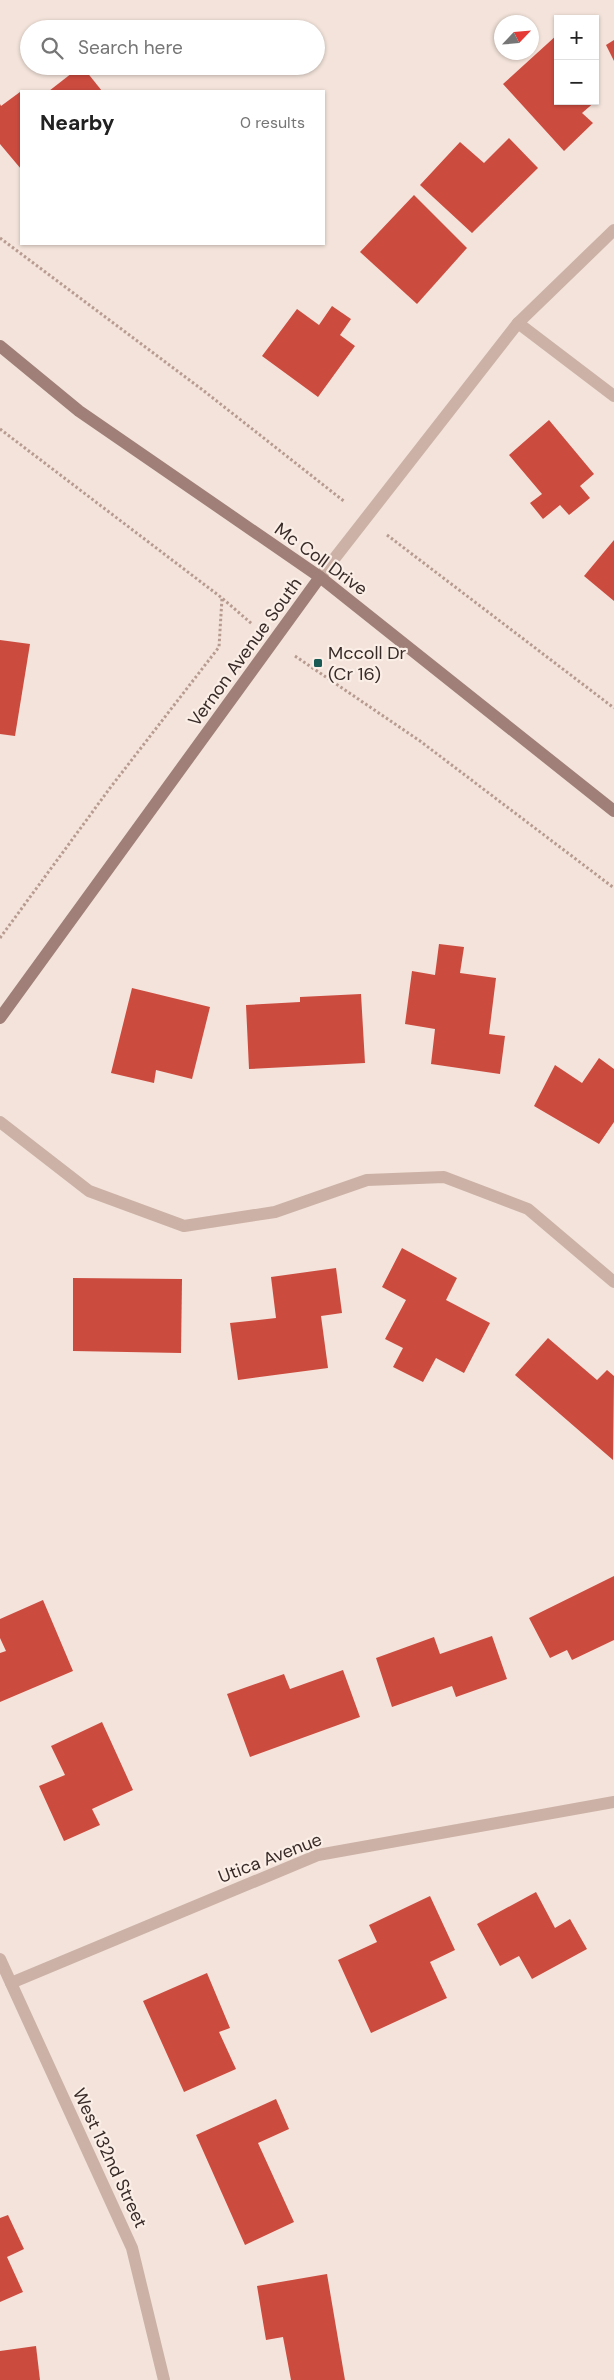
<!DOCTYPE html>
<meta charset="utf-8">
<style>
:root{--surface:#fff;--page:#f2f2f2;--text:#222;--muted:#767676;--line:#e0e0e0}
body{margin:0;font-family:"DM Sans",sans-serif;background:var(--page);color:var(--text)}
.controls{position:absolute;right:15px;top:15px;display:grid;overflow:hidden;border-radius:0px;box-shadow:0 1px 4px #0004}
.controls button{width:45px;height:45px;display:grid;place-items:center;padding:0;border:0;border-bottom:1px solid var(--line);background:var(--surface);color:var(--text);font:25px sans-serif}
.compass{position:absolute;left:494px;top:15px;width:45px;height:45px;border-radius:50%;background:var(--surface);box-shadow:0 1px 4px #0004;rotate:64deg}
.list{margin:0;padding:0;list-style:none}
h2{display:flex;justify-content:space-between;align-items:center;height:65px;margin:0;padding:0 20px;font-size:21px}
h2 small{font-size:16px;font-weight:400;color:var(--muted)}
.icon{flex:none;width:28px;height:28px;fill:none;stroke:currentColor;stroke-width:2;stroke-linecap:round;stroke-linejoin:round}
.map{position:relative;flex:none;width:614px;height:2380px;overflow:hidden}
.search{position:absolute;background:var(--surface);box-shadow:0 1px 4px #0004;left:20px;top:20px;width:305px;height:55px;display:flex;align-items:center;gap:12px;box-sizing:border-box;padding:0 18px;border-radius:28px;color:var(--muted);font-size:19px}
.panel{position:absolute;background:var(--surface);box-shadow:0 1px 4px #0004;left:20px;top:90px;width:305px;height:155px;border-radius:0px}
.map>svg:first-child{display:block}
.building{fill:#cc4b3f}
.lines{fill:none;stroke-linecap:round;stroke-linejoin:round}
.path{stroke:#b89b90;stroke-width:3;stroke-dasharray:2.5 2.5;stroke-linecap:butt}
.street{stroke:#ccb1a6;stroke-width:12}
.secondary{stroke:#9f7f77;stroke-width:12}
.poi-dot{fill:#1a5b55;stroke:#faeee7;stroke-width:2}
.labels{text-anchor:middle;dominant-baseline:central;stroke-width:4.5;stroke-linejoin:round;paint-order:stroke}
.street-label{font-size:18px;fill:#372a27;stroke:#faeee7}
.poi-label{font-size:18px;fill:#372a27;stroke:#faeee7;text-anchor:start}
</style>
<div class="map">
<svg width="614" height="2380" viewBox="0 0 614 2380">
<rect width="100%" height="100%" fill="#f3e3da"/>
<!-- building -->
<g class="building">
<polygon points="558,34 558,101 596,101 582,113 593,123 564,151 503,84"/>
<polygon points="614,40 614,61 606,45"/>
<polygon points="82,66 102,91 49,91 81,66"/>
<polygon points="20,92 21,93 21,169 0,144 0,104 1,106"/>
<polygon points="509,138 538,168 472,233 420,185 460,142 484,163"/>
<polygon points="414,195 467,248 417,304 360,252"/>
<polygon points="332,306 351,319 340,335 355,346 318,397 262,356 297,309 319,325"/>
<polygon points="549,420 594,474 580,486 590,498 569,515 560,505 543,519 530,503 542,494 509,455"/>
<polygon points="614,540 614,601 584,576"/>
<polygon points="0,640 30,644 15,736 0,734"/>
<polygon points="439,944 464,947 460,973 496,978 489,1034 505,1036 500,1074 431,1064 435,1029 405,1024 412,971 435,975"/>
<polygon points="132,988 210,1007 192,1079 156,1070 154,1083 111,1073"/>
<polygon points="361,994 365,1063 249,1069 246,1005 300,1002 300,997"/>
<polygon points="599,1058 614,1069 614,1122 599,1144 534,1106 555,1065 582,1083"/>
<polygon points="402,1248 457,1278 446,1300 490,1323 464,1373 436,1358 423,1382 393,1367 403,1348 385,1339 406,1300 382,1287"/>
<polygon points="336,1268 342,1313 321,1316 328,1368 238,1380 230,1323 276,1318 271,1277"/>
<polygon points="73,1278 182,1279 181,1353 73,1351"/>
<polygon points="548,1338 597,1380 607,1370 614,1376 613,1460 515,1375"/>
<polygon points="614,1576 614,1640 572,1660 567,1650 550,1658 529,1618"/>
<polygon points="43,1600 73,1671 0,1702 0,1653 6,1651 0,1638 0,1619"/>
<polygon points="492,1636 507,1679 456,1697 452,1686 392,1707 376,1658 434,1637 440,1654"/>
<polygon points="343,1670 360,1717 250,1757 227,1694 284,1674 290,1689"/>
<polygon points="102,1722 133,1790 92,1809 100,1825 64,1841 39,1786 65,1775 51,1746"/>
<polygon points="536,1892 555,1928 570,1919 587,1949 532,1979 519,1956 500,1966 477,1924"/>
<polygon points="430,1896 455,1950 430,1962 447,1998 371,2033 338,1960 377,1942 369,1925"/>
<polygon points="207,1973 230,2028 219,2032 236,2069 184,2092 143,2001"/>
<polygon points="276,2099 289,2129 258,2143 294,2222 245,2245 196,2135"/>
<polygon points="8,2215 24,2249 7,2257 23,2292 0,2302 0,2218"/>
<polygon points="327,2274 345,2380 291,2380 283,2337 266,2340 257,2286"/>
<polygon points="36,2346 40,2380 0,2380 0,2351"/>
</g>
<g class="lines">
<!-- path -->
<g class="path">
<polyline points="0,238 204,391 345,502"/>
<polyline points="0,429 222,598 252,624"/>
<polyline points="387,535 614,708"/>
<polyline points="295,656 420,741 614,888"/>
<polyline points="0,938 110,788 219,647 222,598"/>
</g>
<!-- street -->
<g class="street">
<polyline points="518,323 614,396"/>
<polyline points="320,577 518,323 614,230"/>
<polyline points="0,1122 89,1191 184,1226 275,1212 367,1180 444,1177 528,1209 614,1282"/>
<polyline points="0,1959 132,2248 164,2380"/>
<polyline points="11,1983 318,1855 614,1802"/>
</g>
<!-- secondary -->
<g class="secondary">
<polyline points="0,346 79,411 320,577 614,811"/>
<polyline points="0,1018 320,577"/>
</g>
</g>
<!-- markers -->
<rect class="poi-dot" x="313" y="658" width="10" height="10" rx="2.5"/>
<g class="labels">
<!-- street labels -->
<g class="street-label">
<text transform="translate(321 559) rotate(36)">Mc Coll Drive</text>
<text transform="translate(245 652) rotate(-54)">Vernon Avenue South</text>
<text transform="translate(270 1858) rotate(-21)">Utica Avenue</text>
<text transform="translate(110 2158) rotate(65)">West 132nd Street</text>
</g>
<!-- poi labels -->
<g class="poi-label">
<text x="328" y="653">Mccoll Dr<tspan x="328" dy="21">(Cr 16)</tspan></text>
</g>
</g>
</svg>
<div class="controls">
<button>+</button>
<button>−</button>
</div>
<svg class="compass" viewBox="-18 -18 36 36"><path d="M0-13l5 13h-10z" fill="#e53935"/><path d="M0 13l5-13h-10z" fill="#767676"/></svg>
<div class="search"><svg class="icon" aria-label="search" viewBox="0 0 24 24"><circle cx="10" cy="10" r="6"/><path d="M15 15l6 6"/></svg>Search here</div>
<section class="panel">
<h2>Nearby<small>0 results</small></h2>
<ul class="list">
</ul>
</section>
</div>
